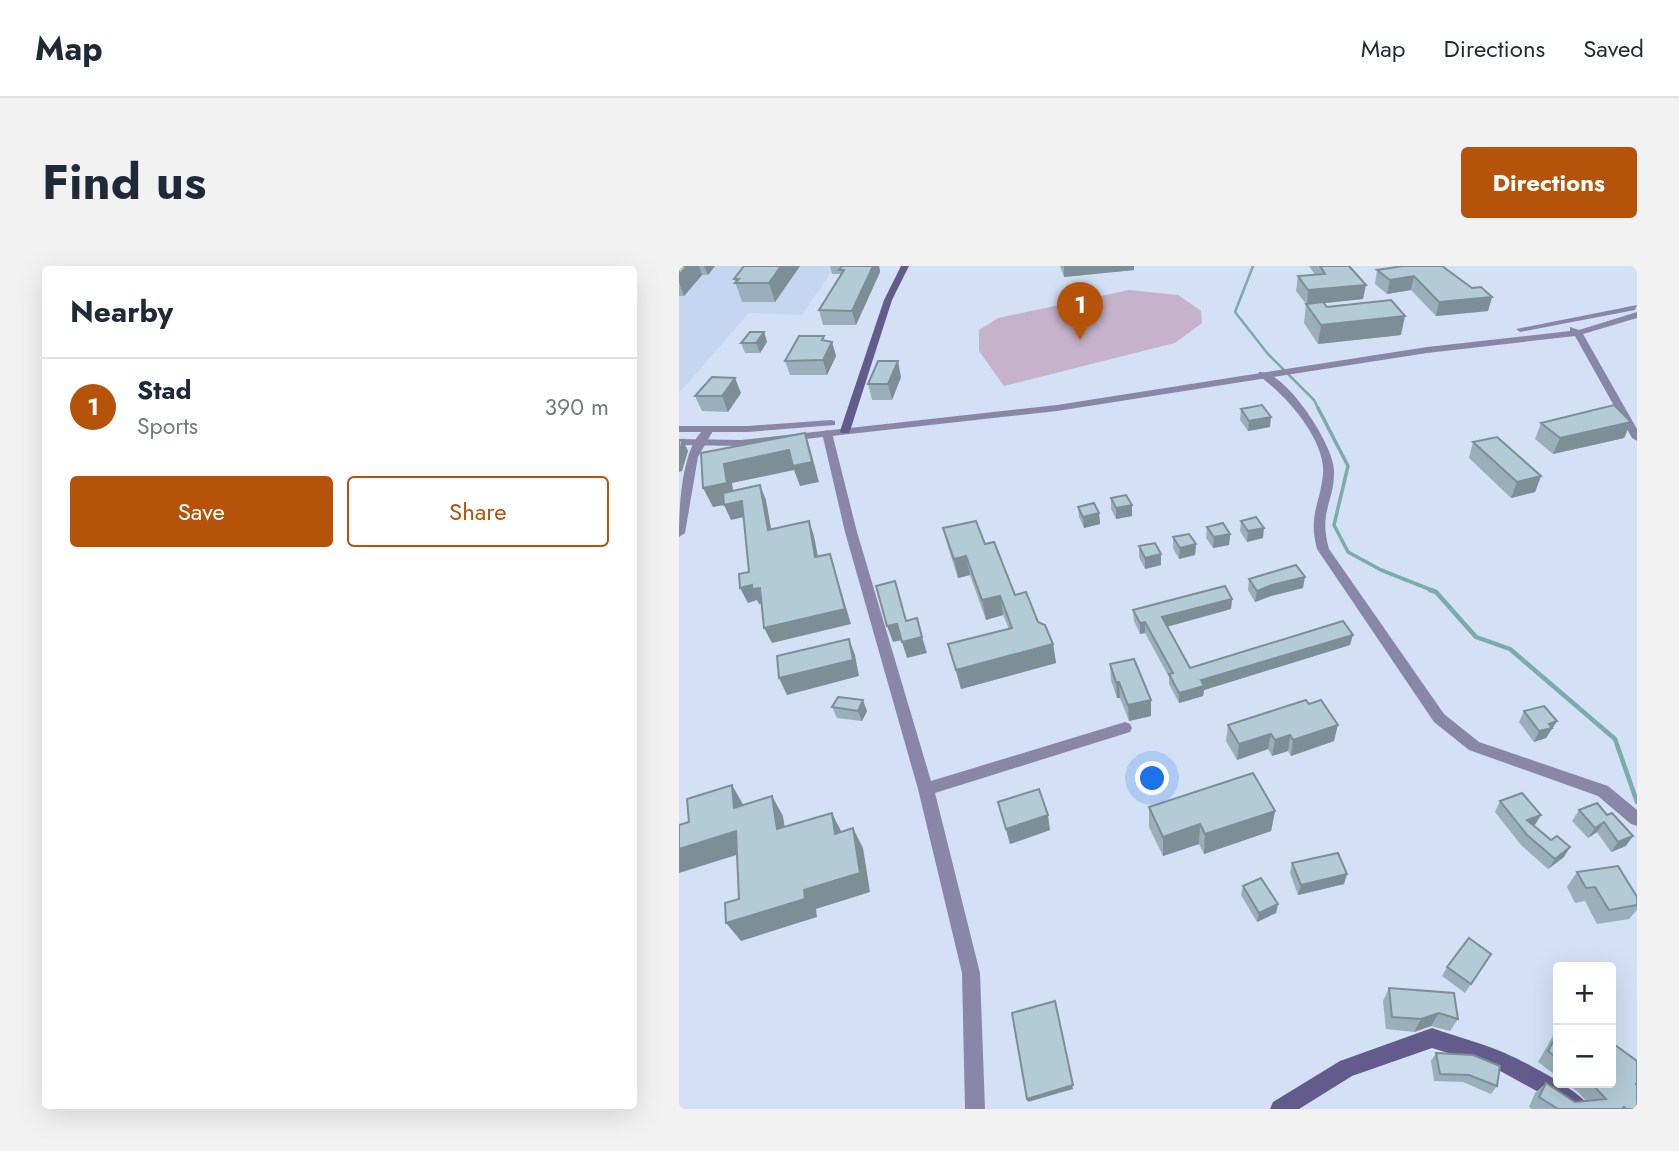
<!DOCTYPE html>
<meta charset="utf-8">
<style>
:root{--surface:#fff;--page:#f2f2f3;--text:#1f2937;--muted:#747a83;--line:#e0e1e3;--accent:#b45309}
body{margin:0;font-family:Jost,sans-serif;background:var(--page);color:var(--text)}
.controls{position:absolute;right:21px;bottom:21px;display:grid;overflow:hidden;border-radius:7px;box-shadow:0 7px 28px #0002}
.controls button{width:63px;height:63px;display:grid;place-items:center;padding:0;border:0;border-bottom:2px solid var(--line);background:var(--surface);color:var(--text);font:35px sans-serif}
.you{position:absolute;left:474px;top:513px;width:24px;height:24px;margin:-18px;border:5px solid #fff;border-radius:50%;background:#1a73e8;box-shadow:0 0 0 10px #1a73e833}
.badge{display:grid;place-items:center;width:46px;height:46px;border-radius:50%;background:var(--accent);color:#fff;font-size:23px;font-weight:700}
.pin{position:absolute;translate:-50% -58px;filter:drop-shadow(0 2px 4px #0008)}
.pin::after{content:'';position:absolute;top:37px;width:24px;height:21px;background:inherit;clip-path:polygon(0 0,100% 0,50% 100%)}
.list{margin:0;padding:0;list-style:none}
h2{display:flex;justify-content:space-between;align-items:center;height:91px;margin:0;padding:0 28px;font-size:30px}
h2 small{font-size:23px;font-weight:400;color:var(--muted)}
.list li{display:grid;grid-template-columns:46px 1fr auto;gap:21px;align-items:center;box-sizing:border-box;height:98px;padding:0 28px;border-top:2px solid var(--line)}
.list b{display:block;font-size:26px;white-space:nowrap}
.list p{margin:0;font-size:23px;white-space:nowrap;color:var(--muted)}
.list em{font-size:23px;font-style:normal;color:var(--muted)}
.actions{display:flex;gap:14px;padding:21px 28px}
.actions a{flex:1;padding:16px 0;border:2px solid var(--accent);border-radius:7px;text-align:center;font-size:24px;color:var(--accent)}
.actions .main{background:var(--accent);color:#fff}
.map{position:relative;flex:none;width:958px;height:843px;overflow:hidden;border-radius:7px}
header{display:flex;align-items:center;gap:42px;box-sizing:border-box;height:98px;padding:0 35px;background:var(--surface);border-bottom:2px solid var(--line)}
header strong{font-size:33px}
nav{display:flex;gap:38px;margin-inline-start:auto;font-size:24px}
.intro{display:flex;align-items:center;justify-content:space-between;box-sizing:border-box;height:168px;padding:0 42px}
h1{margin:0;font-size:49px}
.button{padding:18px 32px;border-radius:7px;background:var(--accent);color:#fff;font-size:24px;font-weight:700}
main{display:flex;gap:42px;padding:0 42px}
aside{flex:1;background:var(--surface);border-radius:7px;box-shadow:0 7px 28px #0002}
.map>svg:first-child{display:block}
.built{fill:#c5d6f1}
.green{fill:#c6b2ca}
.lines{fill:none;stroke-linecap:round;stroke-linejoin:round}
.stream-far2{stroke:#7bacad;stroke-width:2.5}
.stream-far1{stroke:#7bacad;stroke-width:3.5}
.stream{stroke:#7bacad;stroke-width:4.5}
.minor{fill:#8a86a8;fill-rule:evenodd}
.tertiary{fill:#8a86a8;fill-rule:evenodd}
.secondary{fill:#635b8b;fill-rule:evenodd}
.wall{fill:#9aafb9}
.shaded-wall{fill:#7d8e96}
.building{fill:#b3cbd7;stroke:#7d8e96;stroke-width:2}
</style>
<header>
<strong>Map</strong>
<nav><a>Map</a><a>Directions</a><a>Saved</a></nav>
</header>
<div class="intro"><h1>Find us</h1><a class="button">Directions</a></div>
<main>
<aside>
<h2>Nearby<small></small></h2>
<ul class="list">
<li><span class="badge">1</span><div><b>Stad</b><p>Sports</p></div><em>390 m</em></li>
</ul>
<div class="actions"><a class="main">Save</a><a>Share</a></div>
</aside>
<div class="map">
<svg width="958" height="843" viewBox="0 0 958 843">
<rect width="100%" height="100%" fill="#d3e0f5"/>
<!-- built -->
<polygon class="built" points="0,0 156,0 123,49 70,47 0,127"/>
<!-- green -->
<polygon class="green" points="450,24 499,29 522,45 523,57 496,77 325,120 300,85 300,64 319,52"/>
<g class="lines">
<!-- stream-far2 -->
<polyline class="stream-far2" points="574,0 556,46 589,88 635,134 640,144"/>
<!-- stream-far1 -->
<polyline class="stream-far1" points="639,142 669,200 655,259 669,286 702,304 755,325"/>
<!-- stream -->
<polyline class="stream" points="751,324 757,326 797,371 831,383 936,473 958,536"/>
<!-- minor -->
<g class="minor">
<path d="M580,106c26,-2 75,73 75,98 1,32 -16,41 -5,79l115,165 35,28 129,44 29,24v16l-6,-2 -33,-28 -129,-46 -35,-28 -117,-173c-9,-34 3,-44 6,-75 3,-34 -38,-80 -64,-98z"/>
<path d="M30,160l5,3 -16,28 -13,76 -6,4c0,-28 2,-97 30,-111z"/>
<polygon points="148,164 153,167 178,266 252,515 446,456 451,458 453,462 451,466 256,527 301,707 306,843 286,843 283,707 239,523 166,266 143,167"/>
</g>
<!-- tertiary -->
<g class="tertiary">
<polygon points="958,39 956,44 841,66 837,63"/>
<polygon points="958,46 958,52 904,68 958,163 958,175 953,172 896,70 748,87 378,145 62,180 0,179 0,173 62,174 378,139 748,81 891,65 891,61 900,64"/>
<polygon points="152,154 156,155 156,159 69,166 0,166 0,160 69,160"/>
</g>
<!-- secondary -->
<g class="secondary">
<polygon points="222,0 230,0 213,34 171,165 170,167 162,167 161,165 205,34"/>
<path d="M753,762c23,8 46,14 68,23 20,8 84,41 91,58h-27l-22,-15 -49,-27 -61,-19 -80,28 -53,33h-29l3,-7 67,-41z"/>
</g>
</g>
<!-- wall -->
<g class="wall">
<polygon points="0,0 36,0 29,9 23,9 5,30 0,30"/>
<polygon points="121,0 96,36 63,36 55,13"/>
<polygon points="151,0 200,0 201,6 177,59 144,59 140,44 162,9 161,8 153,8"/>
<polygon points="381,0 455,0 455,4 385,11"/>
<polygon points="630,0 670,0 684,33 645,37 648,41 722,69 639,78 625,57 627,38 617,25 619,10 636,9"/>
<polygon points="724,0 793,22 813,31 809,45 757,50 732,24 708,28 696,18 698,4"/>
<polygon points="85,66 88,76 81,87 66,87 62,77"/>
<polygon points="146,75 153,76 157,90 148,109 111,109 106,95"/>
<polygon points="222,111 213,134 193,134 189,118"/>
<polygon points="62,127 49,146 23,145 16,130"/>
<polygon points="562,143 591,161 569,165 561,154"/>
<polygon points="952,156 945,172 874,188 856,173 862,157"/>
<polygon points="794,176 862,210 856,226 832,232 790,192"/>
<polygon points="432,232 453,250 437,253 432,243"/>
<polygon points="399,241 420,247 421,258 405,262 400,251"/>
<polygon points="562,255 584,272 568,276 561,265"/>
<polygon points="528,261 551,268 550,279 534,282 527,272"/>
<polygon points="264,262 306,278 336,329 359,356 374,378 377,397 282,423 269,378 330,363 324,349 307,354 291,309 279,312 269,281"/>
<polygon points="494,271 517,278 516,289 500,293 494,282"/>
<polygon points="460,280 482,299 466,303 460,291"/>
<polygon points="570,313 624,322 592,330 576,336 569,324"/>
<polygon points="553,333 552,343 488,361 511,402 671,379 525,424 524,430 500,437 490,418 490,411 466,367 461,368 455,355 454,344"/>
<polygon points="431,398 472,434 472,450 450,455 441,432 438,432 432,414"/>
<polygon points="153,441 188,445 183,455 158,452"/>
<polygon points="845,445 878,455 867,472 855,476 840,456"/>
<polygon points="549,459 655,475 612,490 609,485 593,490 589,483 558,494 547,475"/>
<polygon points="821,535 856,559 855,560 885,591 869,603 842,579 816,546"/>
<polygon points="319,536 371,564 331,578"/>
<polygon points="918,537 947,580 932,586 918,566 909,572 893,555 900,544"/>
<polygon points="470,541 596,545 592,565 525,588 520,578 484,590 470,561"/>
<polygon points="613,597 665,618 619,629 611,607"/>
<polygon points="898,606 958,631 958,644 950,653 918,658 906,635 896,637 888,621"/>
<polygon points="564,620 599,638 597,647 578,656 562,629"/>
<polygon points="812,688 786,727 763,710 768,701"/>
<polygon points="710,722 779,753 771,765 752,760 735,766 707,763 704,735"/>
<polygon points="879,761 879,811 859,796"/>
<polygon points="757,787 818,820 812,828 784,816 755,815 752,795"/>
<polygon points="867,817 896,836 907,835 899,826 887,817 957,818 958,843 853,843 850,841 856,827"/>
</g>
<!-- shaded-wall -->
<g class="shaded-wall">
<polygon points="8,0 20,0 23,9 5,30 0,16 0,9"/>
<polygon points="25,0 36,0 29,9"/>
<polygon points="102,0 121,0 96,36 90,17"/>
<polygon points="194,0 200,0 201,6 177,59 173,45"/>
<polygon points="385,0 455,0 455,4 385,11"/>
<polygon points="735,10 732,24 708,28 711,14"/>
<polygon points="687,19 684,33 628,39 629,24"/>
<polygon points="813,31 809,45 757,50 760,36"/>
<polygon points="726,50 722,69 639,78 642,59"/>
<polygon points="85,66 88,76 81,87 77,77"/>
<polygon points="153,76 157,90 148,109 144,94"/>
<polygon points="219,95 222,111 213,134 209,118"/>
<polygon points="56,112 62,127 49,146 43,130"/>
<polygon points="592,151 591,161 569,165 570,155"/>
<polygon points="952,156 945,172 874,188 881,172"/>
<polygon points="126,167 132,186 140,216 121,220 115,204 53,217 56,236 63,235 69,250 52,254 45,239 34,241 24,222 45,198"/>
<polygon points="4,174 9,185 3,205 0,206 0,187"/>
<polygon points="862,210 856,226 832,232 838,216"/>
<polygon points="81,219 87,234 95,279 89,264"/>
<polygon points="453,239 453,250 437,253 437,242"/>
<polygon points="420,247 421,258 405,262 404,251"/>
<polygon points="130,255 135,270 142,306 136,291"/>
<polygon points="585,262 584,272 568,276 569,265"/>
<polygon points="551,268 550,279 534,282 535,271"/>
<polygon points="517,278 516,289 500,293 501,282"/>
<polygon points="151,288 172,358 93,377 85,362"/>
<polygon points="482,288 482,299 466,303 466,292"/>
<polygon points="287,290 291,309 279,312 275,293"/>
<polygon points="626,311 624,322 592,330 576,336 578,325 593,319"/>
<polygon points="73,319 81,322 88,337 80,338 78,334 69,337 61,322"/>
<polygon points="321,330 324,349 307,354 303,334"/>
<polygon points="553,333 552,343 483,362 483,351"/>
<polygon points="466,356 466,367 461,368 461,357"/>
<polygon points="218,358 223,374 214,376 208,360"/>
<polygon points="674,369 671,379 525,424 524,430 500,437 500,427 522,414"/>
<polygon points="243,371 248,387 228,392 223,376"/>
<polygon points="170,373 176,389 180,410 108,429 100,412"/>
<polygon points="374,378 377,397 282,423 277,404"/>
<polygon points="437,416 440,416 441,432 438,432"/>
<polygon points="184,434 188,445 183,455 179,445"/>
<polygon points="472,434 472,450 450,455 449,439"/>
<polygon points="878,455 867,472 855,476 860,465 870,458"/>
<polygon points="659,459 655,475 612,490 614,474"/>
<polygon points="592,468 589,483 558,494 560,478"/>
<polygon points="611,469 609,485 593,490 596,474"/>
<polygon points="53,519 65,540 55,542"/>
<polygon points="93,530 104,550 109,583 98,563"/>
<polygon points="596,545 592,565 525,588 526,568"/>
<polygon points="153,547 163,567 156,568"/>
<polygon points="369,549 371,564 331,578 327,563"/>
<polygon points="862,549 856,559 843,564 848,554"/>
<polygon points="925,556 918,566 909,572 916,562"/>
<polygon points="521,558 520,578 484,590 484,571"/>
<polygon points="174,562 184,582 191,626 137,643 138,651 62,675 47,657 125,624"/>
<polygon points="57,565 70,585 0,607 0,583"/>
<polygon points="954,570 947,580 932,586 939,576"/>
<polygon points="891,581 885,591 869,603 876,593"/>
<polygon points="668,608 665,618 619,629 622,619"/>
<polygon points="599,638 597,647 578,656 580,647"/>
<polygon points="377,739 394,823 349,836 348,833"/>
<polygon points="760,747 752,760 735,766 742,753"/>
</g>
<!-- building -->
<g class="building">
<polygon points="0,0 8,0 0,9"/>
<polygon points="65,0 102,0 90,17 56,17 60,13 55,13"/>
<polygon points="163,0 194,0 173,45 140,44 165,4 160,4"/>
<polygon points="641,0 670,0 687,19 629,24 619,10 646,8"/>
<polygon points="724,0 763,0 793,22 802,21 813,31 760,36 735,10 711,14 698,4"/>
<polygon points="712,34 726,50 642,59 627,38 644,36 648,41"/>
<polygon points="71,66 85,66 77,77 62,77"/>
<polygon points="120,70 145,70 143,74 153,76 144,94 106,95"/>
<polygon points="199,95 219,95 209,118 189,118"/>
<polygon points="33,111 56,112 43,130 16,130"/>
<polygon points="583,139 592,151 570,155 562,143"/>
<polygon points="935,139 952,156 881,172 862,157"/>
<polygon points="126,167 133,196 114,200 110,184 45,198 48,217 24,222 22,187"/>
<polygon points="818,171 862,210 838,216 794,176"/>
<polygon points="4,174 0,187 0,175"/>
<polygon points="81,219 89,264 130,255 136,291 151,288 166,343 85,362 81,322 73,323 73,319 61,322 60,308 70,306 63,235 45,239 44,227"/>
<polygon points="447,229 453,239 437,242 432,232"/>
<polygon points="415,237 420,247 404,251 399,241"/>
<polygon points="577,251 585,262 569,265 562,255"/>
<polygon points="297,255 306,278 315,276 336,329 347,326 359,356 366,359 374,378 277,404 269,378 333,362 321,330 303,334 287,290 275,293 264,262"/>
<polygon points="544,257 551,268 535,271 528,261"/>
<polygon points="510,268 517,278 501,282 494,271"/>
<polygon points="476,277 482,288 466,292 460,280"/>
<polygon points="617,299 626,311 593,319 578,325 570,313"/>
<polygon points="216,315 227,355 238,352 243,371 223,376 218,358 208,360 197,320"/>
<polygon points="546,320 553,333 483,351 511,402 664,355 674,369 522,414 525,420 500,427 490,408 494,407 466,356 461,357 454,344"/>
<polygon points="170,373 174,394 100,412 98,390"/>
<polygon points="455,393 472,434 449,439 440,416 437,416 431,398"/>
<polygon points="159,431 184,434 179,445 153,441"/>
<polygon points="627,434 630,438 642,434 659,459 614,474 611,469 596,474 592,468 560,478 549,459"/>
<polygon points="865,440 878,455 870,458 873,462 860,465 845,445"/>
<polygon points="574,507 596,545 526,568 521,558 484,571 470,541"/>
<polygon points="53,519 55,542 93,530 98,563 153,547 156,568 174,562 181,607 125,624 126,633 47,657 46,637 60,633 57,565 0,583 0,559 10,556 8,533"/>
<polygon points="360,523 369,549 327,563 319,536"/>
<polygon points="843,527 862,549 848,554 872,574 878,570 891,581 876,593 848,569 821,535"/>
<polygon points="918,537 928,549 933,547 954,570 939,576 925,556 916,562 900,544"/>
<polygon points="659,587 668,608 622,619 613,597"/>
<polygon points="939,600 958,631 958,639 930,644 916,621 907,622 898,606"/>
<polygon points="582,612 599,638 580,647 564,620"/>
<polygon points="790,672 812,688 792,718 768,701"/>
<polygon points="710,722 775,727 779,753 760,747 742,753 713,751"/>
<polygon points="376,735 394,819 348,833 333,747"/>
<polygon points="879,767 879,793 869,785"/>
<polygon points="932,776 958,795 958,816 957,818 958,819 958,843 947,843 945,841 943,843 879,843 860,831 867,817 896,836 927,833 912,817 932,817"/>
<polygon points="757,787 794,789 821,800 818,820 790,809 761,808"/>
</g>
</svg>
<div class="controls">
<button>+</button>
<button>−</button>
</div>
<div class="you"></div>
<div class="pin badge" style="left:401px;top:74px">1</div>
</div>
</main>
